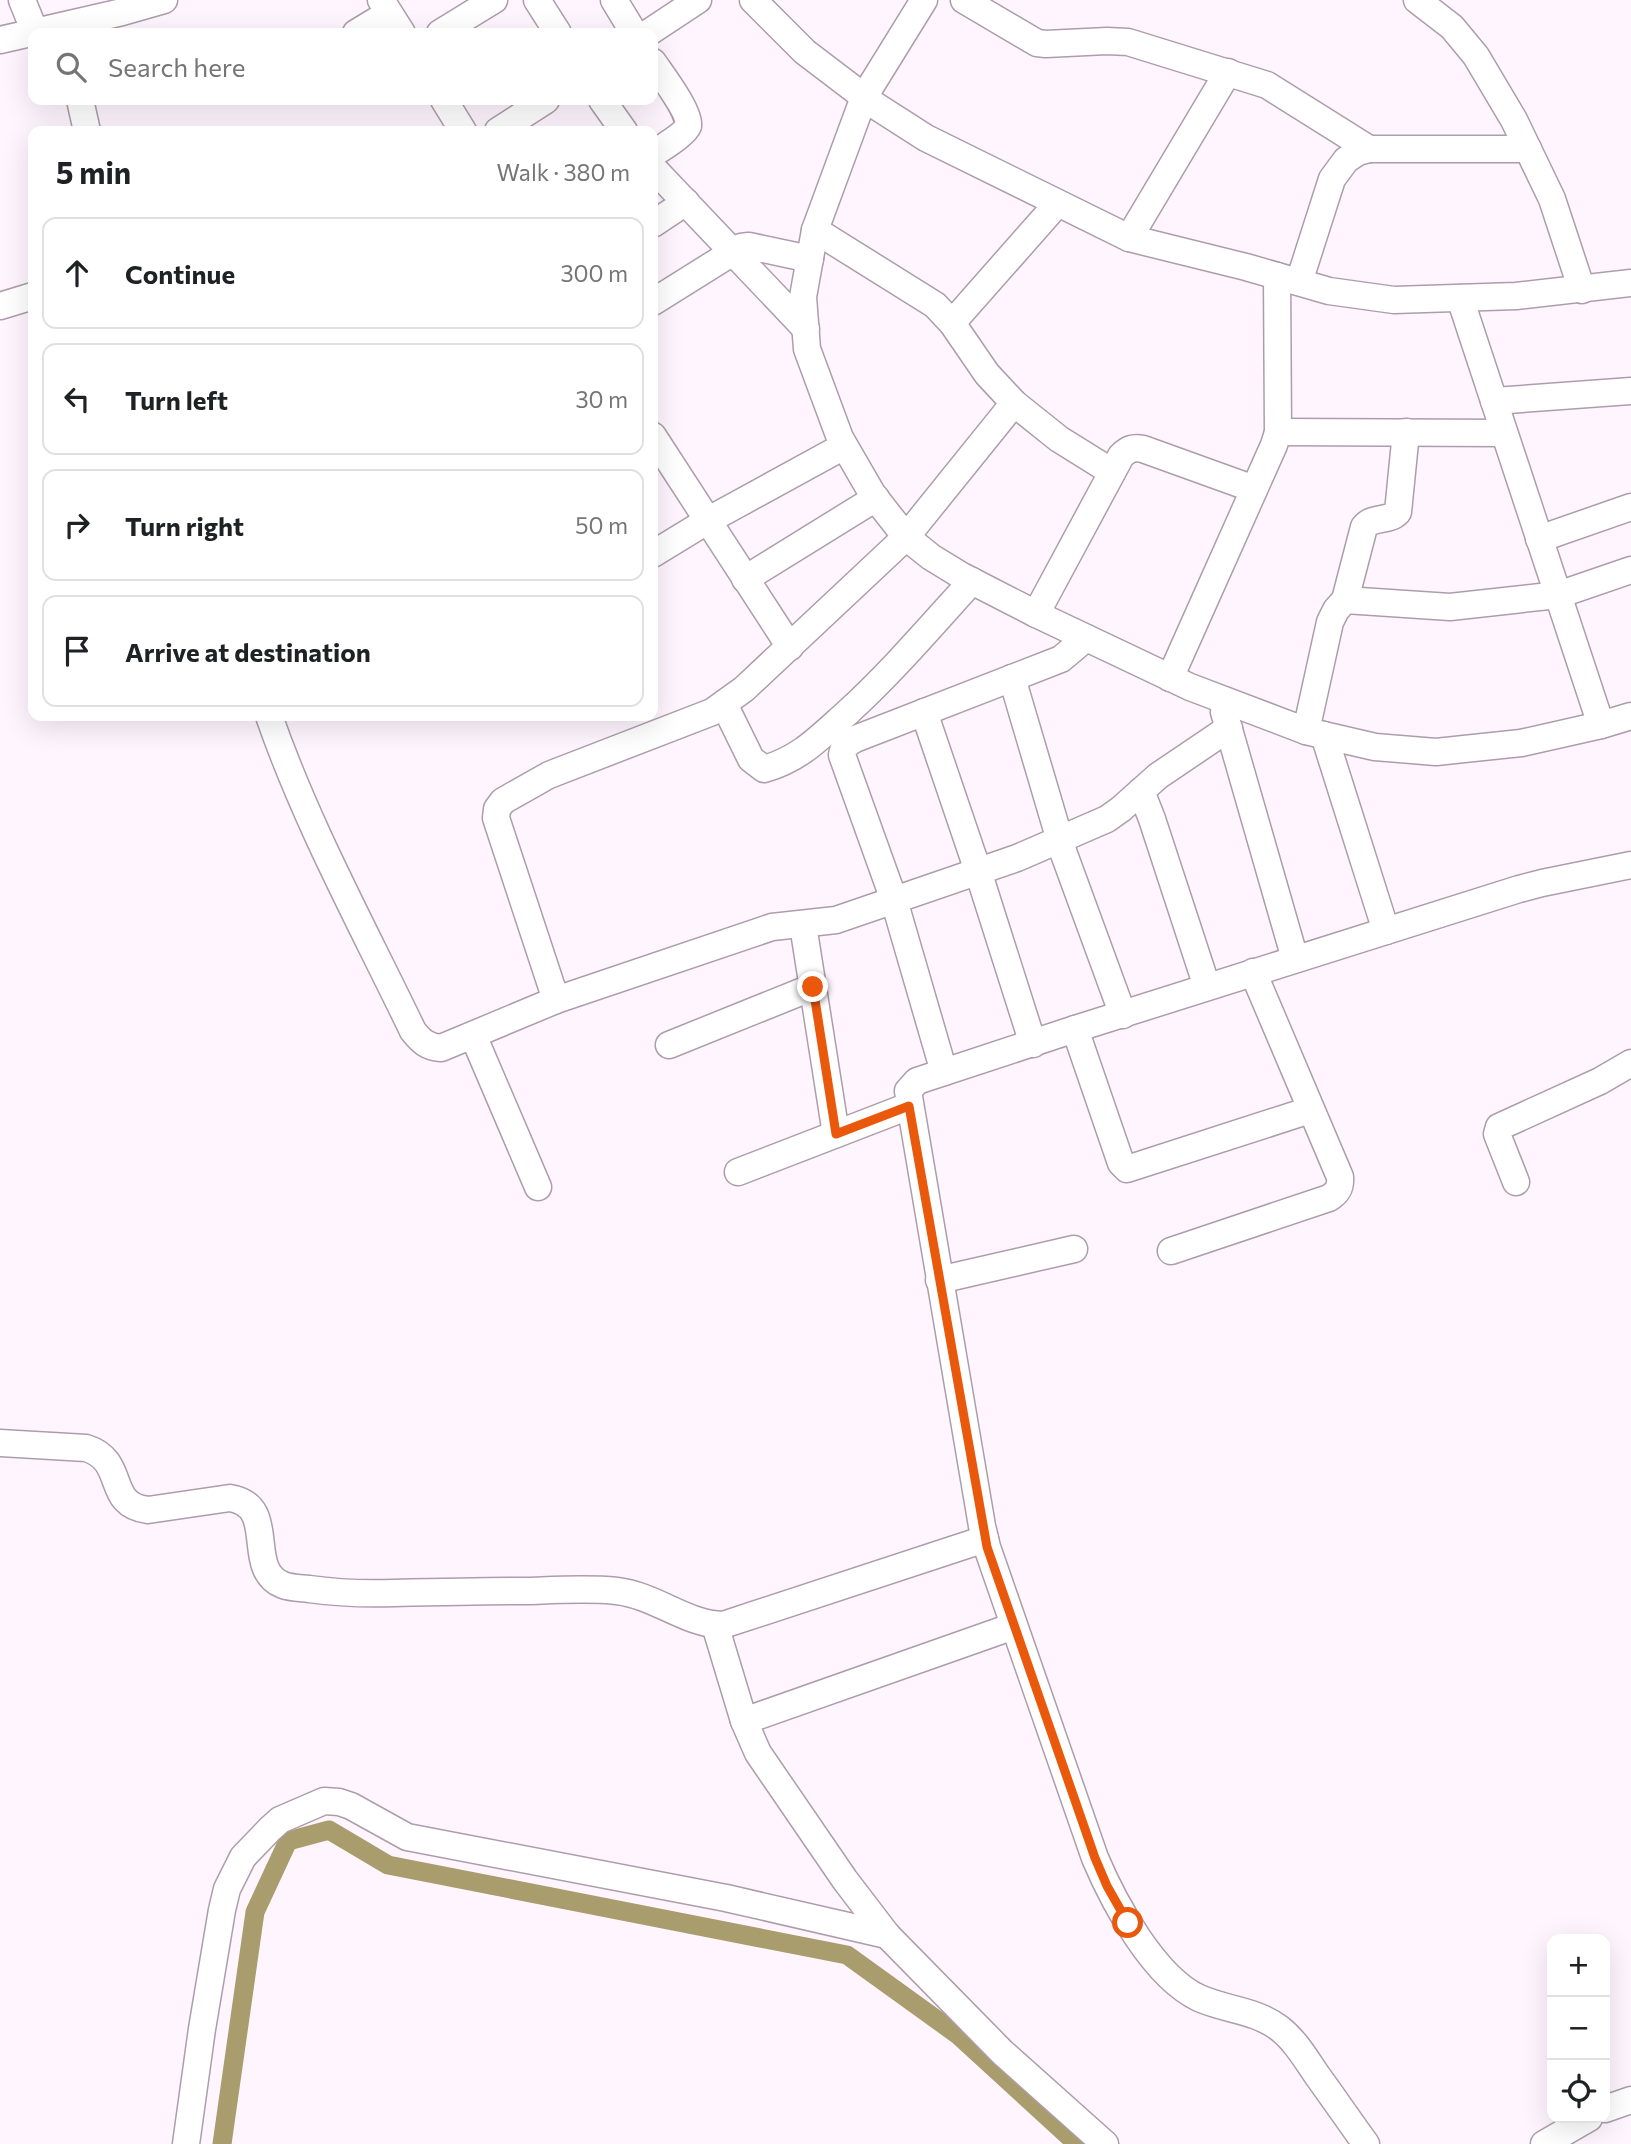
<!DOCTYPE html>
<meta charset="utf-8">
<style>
:root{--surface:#fff;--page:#f6f6f6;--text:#202124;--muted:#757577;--line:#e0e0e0}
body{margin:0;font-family:Commissioner,sans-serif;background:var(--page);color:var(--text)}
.controls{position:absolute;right:21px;bottom:21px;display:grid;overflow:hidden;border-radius:14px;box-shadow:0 7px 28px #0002}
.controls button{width:63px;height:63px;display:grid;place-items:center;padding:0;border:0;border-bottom:2px solid var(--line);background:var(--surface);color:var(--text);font:35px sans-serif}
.stop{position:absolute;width:21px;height:21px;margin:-16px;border:5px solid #ea580c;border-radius:50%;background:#fff}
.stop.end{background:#ea580c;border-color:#fff;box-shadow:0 2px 7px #0008}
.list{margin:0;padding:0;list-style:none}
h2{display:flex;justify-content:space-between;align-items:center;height:91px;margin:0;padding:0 28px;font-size:30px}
h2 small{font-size:23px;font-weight:400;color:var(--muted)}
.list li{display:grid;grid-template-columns:46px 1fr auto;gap:21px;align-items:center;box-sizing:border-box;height:112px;margin:0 14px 14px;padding:0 14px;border:2px solid var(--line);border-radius:14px}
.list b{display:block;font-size:26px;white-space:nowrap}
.list em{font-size:23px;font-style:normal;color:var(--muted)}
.icon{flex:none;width:38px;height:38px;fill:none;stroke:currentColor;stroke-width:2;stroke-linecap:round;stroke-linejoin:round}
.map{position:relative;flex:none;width:1631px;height:2144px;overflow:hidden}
.search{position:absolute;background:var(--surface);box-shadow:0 7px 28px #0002;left:28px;top:28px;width:630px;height:77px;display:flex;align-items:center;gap:18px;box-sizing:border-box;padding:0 24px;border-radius:14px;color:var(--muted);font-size:26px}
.panel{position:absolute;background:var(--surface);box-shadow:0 7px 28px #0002;left:28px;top:126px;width:630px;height:595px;border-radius:14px}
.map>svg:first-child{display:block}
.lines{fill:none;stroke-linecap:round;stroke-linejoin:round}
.canal{stroke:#a99d6d;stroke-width:19}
.minor-casing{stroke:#ad9dac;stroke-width:29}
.minor{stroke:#fff;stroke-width:26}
.route{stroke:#ea580c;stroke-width:9}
</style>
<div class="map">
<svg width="1631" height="2144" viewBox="0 0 1631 2144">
<rect width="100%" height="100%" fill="#fff5fe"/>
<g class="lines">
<!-- canal -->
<polyline class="canal" points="222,2144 255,1912 288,1841 329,1830 388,1865 847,1955 958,2035 1077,2144"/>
<!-- minor casing -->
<g class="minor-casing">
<g id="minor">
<polyline points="22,0 35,32"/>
<polyline points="381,0 402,33"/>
<polyline points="537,0 558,33"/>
<polyline points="614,0 634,33"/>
<polyline points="753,0 805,52 876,106 926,138 1129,238 1246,267 1329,291 1394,300 1516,296 1631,283"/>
<polyline points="924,0 864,97 815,230 803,297 807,349 840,438 873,495 906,537 931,557 962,576 1036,614 1190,687 1306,731 1375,747 1436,752 1521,743 1601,725 1631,716"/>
<polyline points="964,0 1037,43 1046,44 1107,41 1128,42 1267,85 1369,149"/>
<polyline points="1417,0 1452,27 1476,56 1514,120 1552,199 1582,290"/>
<polyline points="356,33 389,13"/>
<polyline points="440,33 494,0"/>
<polyline points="648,33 698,0"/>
<polyline points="0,40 122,12 164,0"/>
<path d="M653,62c8,12 38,51 35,64 -3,8 -28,23 -35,28"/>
<polyline points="80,100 87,131"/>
<polyline points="444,100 463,131"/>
<polyline points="602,100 624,131"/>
<polyline points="498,131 546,100"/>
<polyline points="653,168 806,329"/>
<polyline points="653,224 686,202"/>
<polyline points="815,230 935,305 952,323 987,374 1014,403 1059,439 1112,472"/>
<polyline points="1129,238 1228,72"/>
<polyline points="1299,282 1332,179 1346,160 1358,152 1369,149 1528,149"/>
<polyline points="1460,298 1601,725"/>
<polyline points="653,302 741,247 749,246 810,259"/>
<polyline points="0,306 33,296"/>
<polyline points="952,323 1057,204"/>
<polyline points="1494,401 1631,391"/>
<polyline points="1278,432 1504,433"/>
<polyline points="653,436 790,647"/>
<polyline points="1539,539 1631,507"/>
<polyline points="653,554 707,521 844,446"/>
<polyline points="745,579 876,498"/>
<path d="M1345,600l19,-73c8,-11 25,-5 34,-15l8,-80"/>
<path d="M1036,614l85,-158c7,-7 12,-9 22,-7l111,40"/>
<polyline points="1012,678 1064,854 1123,1015"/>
<polyline points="1170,678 1274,445 1278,432 1277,276"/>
<path d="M724,704l27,55 13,10c36,-10 56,-32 83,-56 45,-41 84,-87 125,-132"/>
<polyline points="924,712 978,871 1033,1044"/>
<polyline points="1224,712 1295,959"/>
<path d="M269,716c38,109 94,211 144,315 8,10 14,16 28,17l115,-48 216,-73 64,-7 181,-62 90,-39 14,-10 37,-33 71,-48"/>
<polyline points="1306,731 1330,622 1336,610 1345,600 1450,607 1558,595 1631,570"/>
<polyline points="1324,735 1386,931"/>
<polyline points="1141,791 1152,819 1207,987"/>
<polyline points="803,925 836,1134"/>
<polyline points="556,1000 496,818 497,809 503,801 549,775 712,712 744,689 906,537 1014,403"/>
<polyline points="1075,1029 1121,1163 1127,1169 1310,1110"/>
<polyline points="473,1035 538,1187"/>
<polyline points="669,1045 813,987"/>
<path d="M944,1072l-50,-172 -52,-145c1,-9 6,-12 13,-16l206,-80 25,-21"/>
<polyline points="738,1172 909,1106"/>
<polyline points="1516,1182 1497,1134 1499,1127 1600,1081 1631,1063"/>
<path d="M1171,1251l158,-53c8,-5 12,-10 11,-21l-87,-205"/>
<polyline points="939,1280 1074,1249"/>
<path d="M0,1443l86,5c42,13 18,57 62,62l82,-12c50,8 13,71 53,87 8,3 17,3 26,4 29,4 56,5 85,4 44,-1 89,-2 133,-2 30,-1 61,-3 90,0 40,5 68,33 106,34l262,-86"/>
<polyline points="715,1625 744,1721 758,1753 845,1880 887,1935 1002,2052 1105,2144"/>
<polyline points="744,1721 1014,1626"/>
<polyline points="1605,2109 1631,2100"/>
<polyline points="186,2144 202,2029 222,1910 227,1889 243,1857 270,1829 280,1820 324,1801 339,1802 351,1806 407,1837 726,1898 887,1935"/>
<path d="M1366,2144c-16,-22 -31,-44 -47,-66 -12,-17 -23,-37 -40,-50 -24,-18 -53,-18 -80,-30 -45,-21 -85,-95 -104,-140l-108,-311 -5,-21 -74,-435 9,-10 158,-52 444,-140 23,-6 89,-18"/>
<polyline points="1544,2144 1589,2118"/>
</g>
</g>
<!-- minor -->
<use href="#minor" class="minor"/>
</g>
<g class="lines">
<!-- route -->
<polyline class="route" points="813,987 836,1134 909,1106 987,1547 1095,1858 1107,1886 1128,1923"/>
</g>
</svg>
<div class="controls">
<button>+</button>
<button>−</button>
<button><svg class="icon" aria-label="locate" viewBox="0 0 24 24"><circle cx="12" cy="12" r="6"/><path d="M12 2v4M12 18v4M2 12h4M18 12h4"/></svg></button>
</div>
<div class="stop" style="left:1128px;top:1923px"></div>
<div class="stop end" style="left:813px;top:987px"></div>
<div class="search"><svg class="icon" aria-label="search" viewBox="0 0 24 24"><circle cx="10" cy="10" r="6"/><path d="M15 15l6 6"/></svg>Search here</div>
<section class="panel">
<h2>5 min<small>Walk · 380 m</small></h2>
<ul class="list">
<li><svg class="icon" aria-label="ahead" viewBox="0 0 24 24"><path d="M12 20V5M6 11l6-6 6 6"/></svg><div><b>Continue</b></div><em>300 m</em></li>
<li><svg class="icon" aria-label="left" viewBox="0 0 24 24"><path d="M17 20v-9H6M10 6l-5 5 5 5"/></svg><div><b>Turn left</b></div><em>30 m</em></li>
<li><svg class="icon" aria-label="right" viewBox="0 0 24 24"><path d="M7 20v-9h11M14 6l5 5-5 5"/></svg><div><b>Turn right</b></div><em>50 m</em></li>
<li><svg class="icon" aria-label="arrive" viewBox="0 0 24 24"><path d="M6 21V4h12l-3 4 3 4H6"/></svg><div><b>Arrive at destination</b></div></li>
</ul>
</section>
</div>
